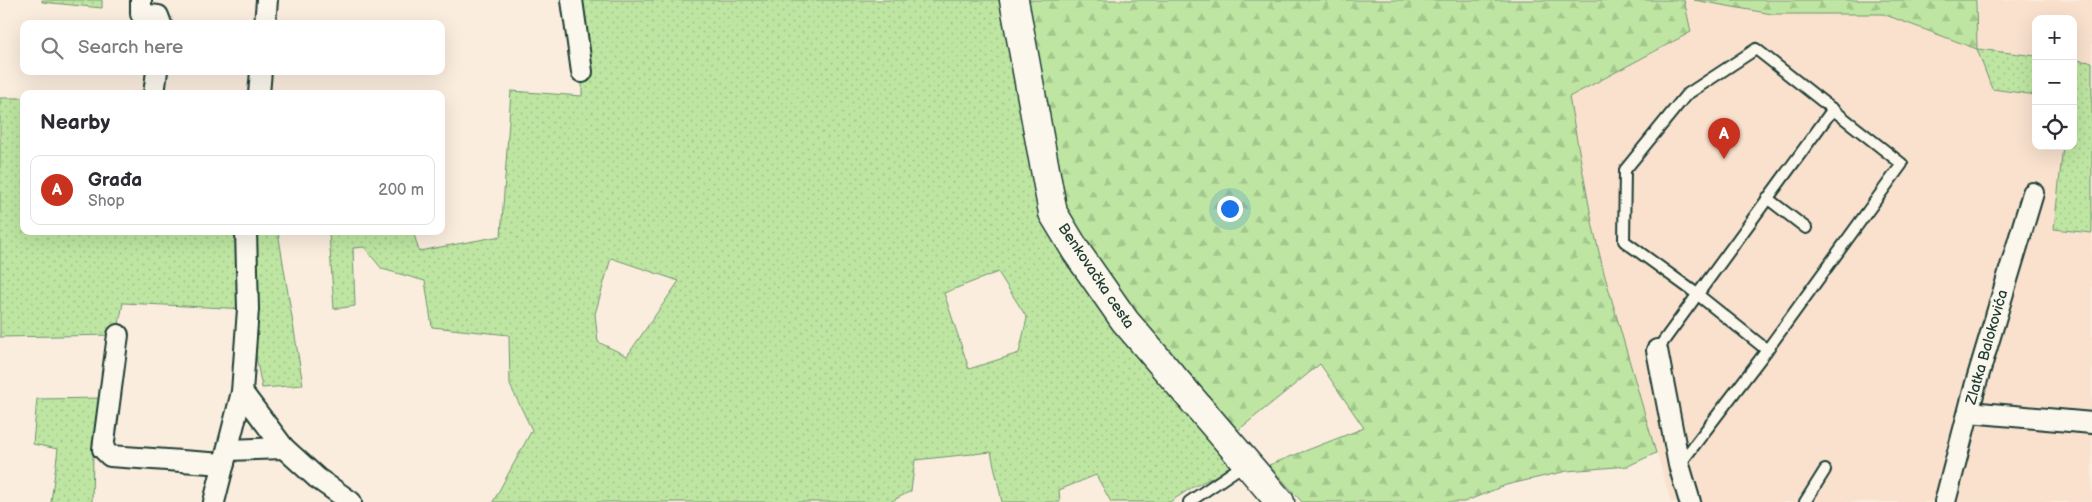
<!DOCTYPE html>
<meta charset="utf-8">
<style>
:root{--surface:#fff;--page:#f2f2f3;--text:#2b2b33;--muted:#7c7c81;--line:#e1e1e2;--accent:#c8321e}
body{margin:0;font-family:"Balsamiq Sans",sans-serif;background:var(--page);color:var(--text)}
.controls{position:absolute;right:15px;top:15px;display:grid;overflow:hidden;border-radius:10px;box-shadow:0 5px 20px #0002}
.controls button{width:45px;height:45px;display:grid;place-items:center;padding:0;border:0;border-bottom:1px solid var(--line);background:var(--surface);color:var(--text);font:25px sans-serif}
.you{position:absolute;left:1229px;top:208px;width:18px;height:18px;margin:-12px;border:4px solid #fff;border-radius:50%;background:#1a73e8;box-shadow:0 0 0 8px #1a73e833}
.badge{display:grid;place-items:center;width:32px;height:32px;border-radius:50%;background:var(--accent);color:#fff;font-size:16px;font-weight:700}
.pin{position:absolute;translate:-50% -41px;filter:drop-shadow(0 1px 2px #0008)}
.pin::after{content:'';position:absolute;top:26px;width:18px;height:15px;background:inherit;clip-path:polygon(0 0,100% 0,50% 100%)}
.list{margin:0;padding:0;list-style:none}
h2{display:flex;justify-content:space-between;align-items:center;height:65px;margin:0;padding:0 20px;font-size:21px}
h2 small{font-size:16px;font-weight:400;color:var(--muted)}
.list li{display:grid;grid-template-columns:32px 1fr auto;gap:15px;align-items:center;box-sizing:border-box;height:70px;margin:0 10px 10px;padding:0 10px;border:1px solid var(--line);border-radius:10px}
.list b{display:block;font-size:19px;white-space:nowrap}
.list p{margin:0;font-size:16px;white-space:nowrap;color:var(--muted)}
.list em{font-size:16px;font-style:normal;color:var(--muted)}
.icon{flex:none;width:28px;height:28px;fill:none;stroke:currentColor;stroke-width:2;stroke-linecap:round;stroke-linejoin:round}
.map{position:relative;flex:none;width:2092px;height:502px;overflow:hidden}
.search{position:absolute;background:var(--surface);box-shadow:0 5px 20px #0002;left:20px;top:20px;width:425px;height:55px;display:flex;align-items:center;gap:12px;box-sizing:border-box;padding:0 18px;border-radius:10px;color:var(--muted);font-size:19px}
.panel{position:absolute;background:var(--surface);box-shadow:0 5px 20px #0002;left:20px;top:90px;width:425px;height:145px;border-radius:10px}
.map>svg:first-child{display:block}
.built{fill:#f9e1ce}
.grass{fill:url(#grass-dots);stroke:#6e926b;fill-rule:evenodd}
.forest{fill:url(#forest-firs);stroke:#6e926b}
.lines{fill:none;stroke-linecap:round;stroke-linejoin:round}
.lane-casing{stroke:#1f3d34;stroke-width:14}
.street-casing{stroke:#1f3d34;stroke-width:24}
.secondary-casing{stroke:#1f3d34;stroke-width:31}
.lane{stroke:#fbf7ec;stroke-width:10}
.street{stroke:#fbf7ec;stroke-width:20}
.secondary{stroke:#fbf7ec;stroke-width:28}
.labels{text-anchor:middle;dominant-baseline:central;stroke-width:4;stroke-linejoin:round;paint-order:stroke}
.street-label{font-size:15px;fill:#1f3d34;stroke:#fbf7ec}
</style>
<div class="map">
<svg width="2092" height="502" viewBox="0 0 2092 502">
<defs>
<pattern id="grass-dots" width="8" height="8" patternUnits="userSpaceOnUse" patternTransform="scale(1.25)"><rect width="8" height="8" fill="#bee6a2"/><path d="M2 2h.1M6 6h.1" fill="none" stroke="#a3c68c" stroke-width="1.8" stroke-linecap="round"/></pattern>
<pattern id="forest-firs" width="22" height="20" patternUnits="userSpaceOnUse" patternTransform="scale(1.25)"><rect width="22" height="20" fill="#bee6a2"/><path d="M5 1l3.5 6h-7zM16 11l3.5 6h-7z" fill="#a3c68c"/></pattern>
</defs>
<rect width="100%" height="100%" fill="#faedde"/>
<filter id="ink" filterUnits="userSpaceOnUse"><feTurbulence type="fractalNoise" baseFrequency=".02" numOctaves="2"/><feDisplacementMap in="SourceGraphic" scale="10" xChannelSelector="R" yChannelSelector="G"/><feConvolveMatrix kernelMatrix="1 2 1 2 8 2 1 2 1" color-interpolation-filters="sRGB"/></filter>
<g filter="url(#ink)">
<!-- built -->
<polygon class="built" points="1684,0 1694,0 1772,14 1883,14 1977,48 1978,0 2092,0 2092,62 2073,60 2073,19 2036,19 2036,56 1978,49 1992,89 2036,95 2036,146 2063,146 2054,229 2092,233 2092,502 1671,502 1604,273 1593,227 1569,97 1691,32"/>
<!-- grass -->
<g class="grass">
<polygon points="42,0 102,0 102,8 42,2"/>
<path d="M572,0h442l230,462 -53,26 -21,14h-59l-15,-27 -37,15 1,12h-58l-11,-50 -76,8 -4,31 -21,11h-397l39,-72 -22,-45 -1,-50 -77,-8 -7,-46 -43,-12 -18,-22 -11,1 2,58 -21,3 -5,-76 84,-2 6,20 82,-15 10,-145 71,5v-24zM611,258l68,23 -52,75 -29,-14 -3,-28zM998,272l29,46 -8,35 -50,16 -25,-76z"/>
<polygon points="1977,49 2036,56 2036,95 1992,89"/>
<polygon points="2073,60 2092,62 2092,233 2054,229 2063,146 2073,146"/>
<polygon points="0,98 24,98 24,231 278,232 303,385 262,388 247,309 123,303 117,335 0,337"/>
<polygon points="104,398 93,454 92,502 51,502 58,449 33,444 37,399"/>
</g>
<!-- forest -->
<g class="forest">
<polygon points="1014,0 1684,0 1691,32 1569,97 1593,227 1604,273 1656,453 1628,466 1567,471 1506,485 1464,502 1302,502 1269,465 1364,428 1320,364 1226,440 1076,251"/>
<polygon points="1694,0 1976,0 1977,49 1883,14 1772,14"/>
</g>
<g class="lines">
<!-- lane casing -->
<g class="lane-casing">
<g id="lane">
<polyline points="1767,198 1806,228"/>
<polyline points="1657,350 1833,109"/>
<polyline points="1680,464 1767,350 1902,164 1756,49 1686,95 1625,170 1624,241 1697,294 1767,350"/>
<polyline points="1189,502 1236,470 1244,462"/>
<polyline points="1805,502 1825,470"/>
</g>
</g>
<!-- street casing -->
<g class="street-casing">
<g id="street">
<polyline points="141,0 141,14 158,16 161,24"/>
<polyline points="572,0 582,72"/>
<polyline points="265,24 267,0"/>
<polyline points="154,94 157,71"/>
<polyline points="259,94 261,71"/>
<polyline points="118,335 103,449 110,456 224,464"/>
<polyline points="1657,350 1679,465 1690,502"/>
<polyline points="242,392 284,448 317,478 351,502"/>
<polyline points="1969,412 2092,423"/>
<polyline points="229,450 284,448"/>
<polyline points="214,502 242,392 248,309 246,231"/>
<polyline points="1945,502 1976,383 2033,193"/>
</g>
</g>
<!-- secondary casing -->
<g class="secondary-casing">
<polyline id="secondary" points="1014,0 1053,213 1076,251 1125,321 1280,502"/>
</g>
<!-- lane -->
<use href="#lane" class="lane"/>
<!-- street -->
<use href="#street" class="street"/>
<!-- secondary -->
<use href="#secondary" class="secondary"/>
</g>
</g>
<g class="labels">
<!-- street labels -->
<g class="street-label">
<text transform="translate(1096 276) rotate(56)">Benkovačka cesta</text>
<text transform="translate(1987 347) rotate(-74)">Zlatka Balokovića</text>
</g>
</g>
</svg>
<div class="controls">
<button>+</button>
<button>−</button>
<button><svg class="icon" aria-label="locate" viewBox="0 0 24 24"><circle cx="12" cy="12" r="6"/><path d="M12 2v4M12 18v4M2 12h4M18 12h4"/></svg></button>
</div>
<div class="you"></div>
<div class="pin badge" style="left:1724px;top:159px">A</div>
<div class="search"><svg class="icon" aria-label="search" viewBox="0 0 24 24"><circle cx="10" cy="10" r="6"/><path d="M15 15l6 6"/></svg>Search here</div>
<section class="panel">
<h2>Nearby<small></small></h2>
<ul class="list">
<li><span class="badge">A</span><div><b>Građa</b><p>Shop</p></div><em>200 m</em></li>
</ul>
</section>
</div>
